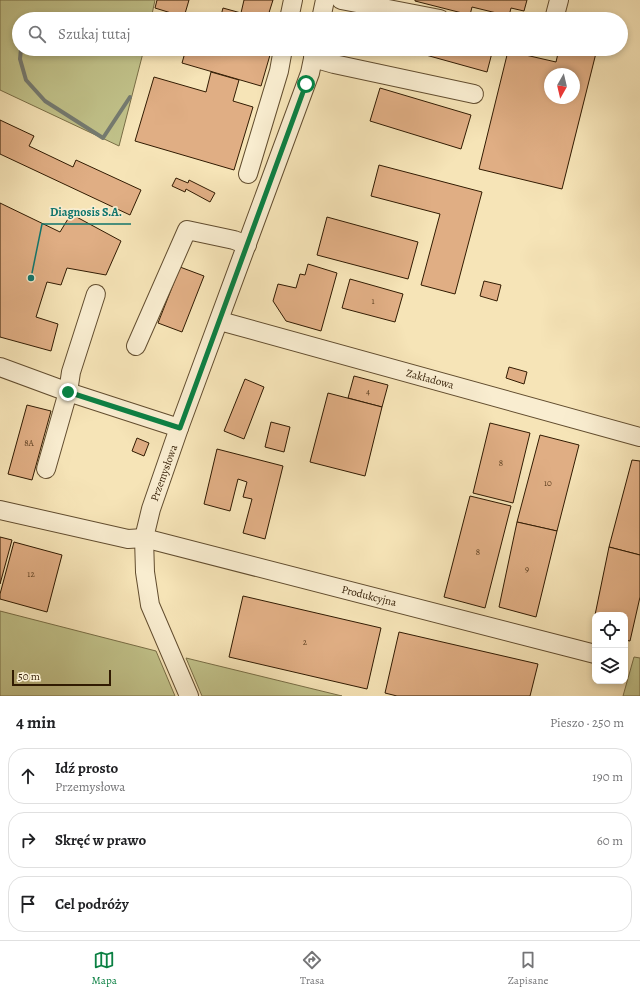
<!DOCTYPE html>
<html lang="pl">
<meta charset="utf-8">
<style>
:root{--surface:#fff;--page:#f6f6f6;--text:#202124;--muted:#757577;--line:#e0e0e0;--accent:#0b8043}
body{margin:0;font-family:Alegreya,serif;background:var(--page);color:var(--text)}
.controls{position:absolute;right:12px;bottom:12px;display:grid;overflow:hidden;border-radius:8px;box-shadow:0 2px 6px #0003}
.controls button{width:36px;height:36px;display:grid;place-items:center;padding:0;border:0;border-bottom:1px solid var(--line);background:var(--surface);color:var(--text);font:20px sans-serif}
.compass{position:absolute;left:544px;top:68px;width:36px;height:36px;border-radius:50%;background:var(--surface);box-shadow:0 2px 6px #0003;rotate:188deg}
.scale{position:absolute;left:12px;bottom:10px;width:99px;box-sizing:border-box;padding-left:4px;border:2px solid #311b02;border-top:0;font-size:11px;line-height:14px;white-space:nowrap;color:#311b02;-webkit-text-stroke:3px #f9edd0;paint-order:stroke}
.stop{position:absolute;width:12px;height:12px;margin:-9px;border:3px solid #0b8043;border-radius:50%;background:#fff}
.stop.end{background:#0b8043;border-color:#fff;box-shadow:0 1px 4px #0008}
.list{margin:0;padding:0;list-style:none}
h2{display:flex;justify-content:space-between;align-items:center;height:52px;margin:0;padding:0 16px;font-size:17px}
h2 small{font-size:13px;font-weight:400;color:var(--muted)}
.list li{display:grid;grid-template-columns:26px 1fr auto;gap:12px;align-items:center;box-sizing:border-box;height:56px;margin:0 8px 8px;padding:0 8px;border:1px solid var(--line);border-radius:16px}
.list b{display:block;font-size:15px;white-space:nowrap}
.list p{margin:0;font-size:13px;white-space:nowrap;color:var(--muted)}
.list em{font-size:13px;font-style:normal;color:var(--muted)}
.icon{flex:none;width:22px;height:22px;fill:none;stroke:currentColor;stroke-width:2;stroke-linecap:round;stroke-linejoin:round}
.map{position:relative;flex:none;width:640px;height:696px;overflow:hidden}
.search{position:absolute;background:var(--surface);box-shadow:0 2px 6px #0003;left:12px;right:12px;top:12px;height:44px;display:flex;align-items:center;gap:10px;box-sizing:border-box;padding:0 14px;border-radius:22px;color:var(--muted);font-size:15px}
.sheet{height:244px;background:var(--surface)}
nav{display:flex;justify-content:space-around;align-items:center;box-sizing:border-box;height:56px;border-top:1px solid var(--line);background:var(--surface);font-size:11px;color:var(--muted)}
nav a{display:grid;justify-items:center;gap:2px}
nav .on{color:var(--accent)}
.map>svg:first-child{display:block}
.green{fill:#c1c28a;stroke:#796e46}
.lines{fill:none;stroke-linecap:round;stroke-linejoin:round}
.stream{stroke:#757b71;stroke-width:4}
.building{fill:#e0ae84;stroke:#311b02;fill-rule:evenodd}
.minor-casing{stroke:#624d2f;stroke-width:20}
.minor{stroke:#f9edd0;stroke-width:18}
.route{stroke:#0b8043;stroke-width:5}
.labels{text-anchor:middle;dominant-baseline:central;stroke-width:3.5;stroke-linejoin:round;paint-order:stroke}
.number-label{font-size:9px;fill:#5d4022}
.street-label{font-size:11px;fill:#311b02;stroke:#f9edd0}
.leader{fill:none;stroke:#0f766e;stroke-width:1.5}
.callout-dot{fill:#0f766e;stroke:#f9edd0;stroke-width:1.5}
.callout-label{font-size:12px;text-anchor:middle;font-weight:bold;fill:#0f766e;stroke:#f9edd0;stroke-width:3.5;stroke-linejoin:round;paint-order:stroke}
</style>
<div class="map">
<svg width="640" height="696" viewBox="0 0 640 696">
<rect width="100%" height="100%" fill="#f6e4b7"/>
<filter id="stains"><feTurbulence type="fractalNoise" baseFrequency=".005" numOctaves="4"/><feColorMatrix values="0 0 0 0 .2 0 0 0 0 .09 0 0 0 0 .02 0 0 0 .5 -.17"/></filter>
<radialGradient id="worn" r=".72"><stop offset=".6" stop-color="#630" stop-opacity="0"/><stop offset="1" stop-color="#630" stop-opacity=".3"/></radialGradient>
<!-- green -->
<g class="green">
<polygon points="0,0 155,0 151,19 19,19 19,49 144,49 119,146 0,90"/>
<polygon points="0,611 156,651 175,696 0,696"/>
<polygon points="634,657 640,658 640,696 623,696"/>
<polygon points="186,658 342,696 202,696"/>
</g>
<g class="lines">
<!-- stream -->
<polyline class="stream" points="21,49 20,59 26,80 45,101 103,138 130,97"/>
</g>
<!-- building -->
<g class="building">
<polygon points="157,0 189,0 184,17 155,8"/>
<polygon points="244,0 273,0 267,19 220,19 223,8 241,13"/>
<polygon points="415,0 527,0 524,11 511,8 509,16 472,7 470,15 415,1"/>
<polygon points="186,49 250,49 270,55 261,86 182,63"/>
<polygon points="416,49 493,49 487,72 415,52"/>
<path d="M559,49h38l-35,140 -83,-20 29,-118 48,11zM550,74h24v24h-24z"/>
<polygon points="211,72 239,80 233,101 253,107 234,170 135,141 154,77 206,92"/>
<polygon points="380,88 471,115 461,149 370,121"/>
<polygon points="0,120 34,136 29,146 73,167 76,160 141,190 130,215 0,154"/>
<polygon points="379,165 482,192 455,294 421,285 440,214 371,196"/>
<polygon points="176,178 188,183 189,180 215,193 210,202 186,189 185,192 172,186"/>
<polygon points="0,203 60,232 71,214 121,241 106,275 67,268 61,285 47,282 36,317 58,324 51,351 0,337"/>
<polygon points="327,217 418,242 408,279 317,255"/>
<polygon points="308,264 337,273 321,331 286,321 273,301 278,284 296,288 300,274 305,275"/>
<polygon points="180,267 204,276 182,332 158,323"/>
<polygon points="350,279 403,294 395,322 342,308"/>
<polygon points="484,281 501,285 497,301 480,296"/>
<polygon points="509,367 527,372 524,384 506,378"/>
<polygon points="354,376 388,385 382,407 348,398"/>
<polygon points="245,379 264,387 244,439 224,431"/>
<polygon points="328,393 382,407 365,476 310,462"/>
<polygon points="27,405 51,411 32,480 8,474"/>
<polygon points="271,422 290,427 284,452 265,447"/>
<polygon points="490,423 530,433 513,503 473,493"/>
<polygon points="540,435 579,445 557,531 517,522"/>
<polygon points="137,438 149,443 144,456 132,451"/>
<polygon points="217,449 283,466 265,539 243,533 252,499 243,497 247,482 238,479 230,511 204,504"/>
<polygon points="632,460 640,461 640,555 609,547"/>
<polygon points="470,496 511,506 485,608 444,597"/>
<polygon points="517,522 557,531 536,617 499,607"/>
<polygon points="0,537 12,540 0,584"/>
<polygon points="14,542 62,555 47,612 0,599 0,594"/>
<polygon points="609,547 640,555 640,597 630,641 625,640 625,615 595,615"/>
<polygon points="243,596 381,628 367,689 229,657"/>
<polygon points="399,632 538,664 530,696 397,696 385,693"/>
</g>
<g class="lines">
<!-- minor casing -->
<g class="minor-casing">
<g id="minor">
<polyline points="341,0 440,19"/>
<polyline points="289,19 293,0"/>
<polyline points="321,19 325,0"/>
<polyline points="554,19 559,0"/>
<polyline points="313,58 334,64 474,94"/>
<polyline points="248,174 279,71 283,49"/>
<polyline points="220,321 640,437"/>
<polyline points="136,346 187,230 234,240 247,245"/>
<polyline points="0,367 68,392 179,428"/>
<polyline points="46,469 68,392 71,372 96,294"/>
<polyline points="0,510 128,539 144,538 595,654"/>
<polyline points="189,696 150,605 145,572 144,538 151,509 179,428 310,73 315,49"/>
</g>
</g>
<!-- minor -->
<use href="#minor" class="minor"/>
</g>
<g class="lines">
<!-- route -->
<polyline class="route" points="68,392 180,428 306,84"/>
</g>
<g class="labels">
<!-- number labels -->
<g class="number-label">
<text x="373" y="301">1</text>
<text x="368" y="391">4</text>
<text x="29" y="443">8A</text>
<text x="501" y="463">8</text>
<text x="548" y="483">10</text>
<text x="478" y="552">8</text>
<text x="527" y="569">9</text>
<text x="31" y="574">12</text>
<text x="305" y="642">2</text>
</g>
<!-- street labels -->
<g class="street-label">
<text transform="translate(430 379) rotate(15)">Zakładowa</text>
<text transform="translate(164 473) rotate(-70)">Przemysłowa</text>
<text transform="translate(369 596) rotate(14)">Produkcyjna</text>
</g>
</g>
<!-- callouts -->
<path class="leader" d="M31 278L42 224H131"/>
<circle class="callout-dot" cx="31" cy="278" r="4"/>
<g class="callout-label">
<text x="86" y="216">Diagnosis S.A.</text>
</g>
<rect width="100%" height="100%" filter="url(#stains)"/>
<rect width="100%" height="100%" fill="url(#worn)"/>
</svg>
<div class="controls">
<button><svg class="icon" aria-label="locate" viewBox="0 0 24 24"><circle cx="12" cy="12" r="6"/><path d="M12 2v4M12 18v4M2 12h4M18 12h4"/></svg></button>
<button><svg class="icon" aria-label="layers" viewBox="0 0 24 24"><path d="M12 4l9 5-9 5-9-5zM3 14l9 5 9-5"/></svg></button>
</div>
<svg class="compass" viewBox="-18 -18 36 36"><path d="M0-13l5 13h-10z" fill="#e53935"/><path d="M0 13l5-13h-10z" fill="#757577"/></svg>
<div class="scale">50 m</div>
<div class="stop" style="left:306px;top:84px"></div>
<div class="stop end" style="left:68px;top:392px"></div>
<div class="search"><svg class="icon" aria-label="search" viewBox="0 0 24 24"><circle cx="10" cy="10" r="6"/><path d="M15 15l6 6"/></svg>Szukaj tutaj</div>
</div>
<section class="sheet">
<h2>4 min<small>Pieszo · 250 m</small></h2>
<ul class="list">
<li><svg class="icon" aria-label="ahead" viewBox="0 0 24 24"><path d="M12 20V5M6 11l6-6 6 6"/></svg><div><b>Idź prosto</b><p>Przemysłowa</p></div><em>190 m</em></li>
<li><svg class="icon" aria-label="right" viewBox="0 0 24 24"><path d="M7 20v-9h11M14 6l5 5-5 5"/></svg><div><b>Skręć w prawo</b></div><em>60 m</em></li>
<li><svg class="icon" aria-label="arrive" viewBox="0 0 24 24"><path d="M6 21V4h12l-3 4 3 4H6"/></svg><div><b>Cel podróży</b></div></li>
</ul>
</section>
<nav>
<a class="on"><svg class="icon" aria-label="map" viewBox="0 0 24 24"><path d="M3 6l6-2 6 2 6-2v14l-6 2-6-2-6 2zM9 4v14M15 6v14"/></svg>Mapa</a>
<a><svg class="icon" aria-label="directions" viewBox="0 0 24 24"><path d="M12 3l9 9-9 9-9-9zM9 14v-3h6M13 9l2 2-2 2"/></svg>Trasa</a>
<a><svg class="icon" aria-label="saved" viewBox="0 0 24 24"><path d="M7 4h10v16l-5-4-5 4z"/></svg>Zapisane</a>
</nav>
